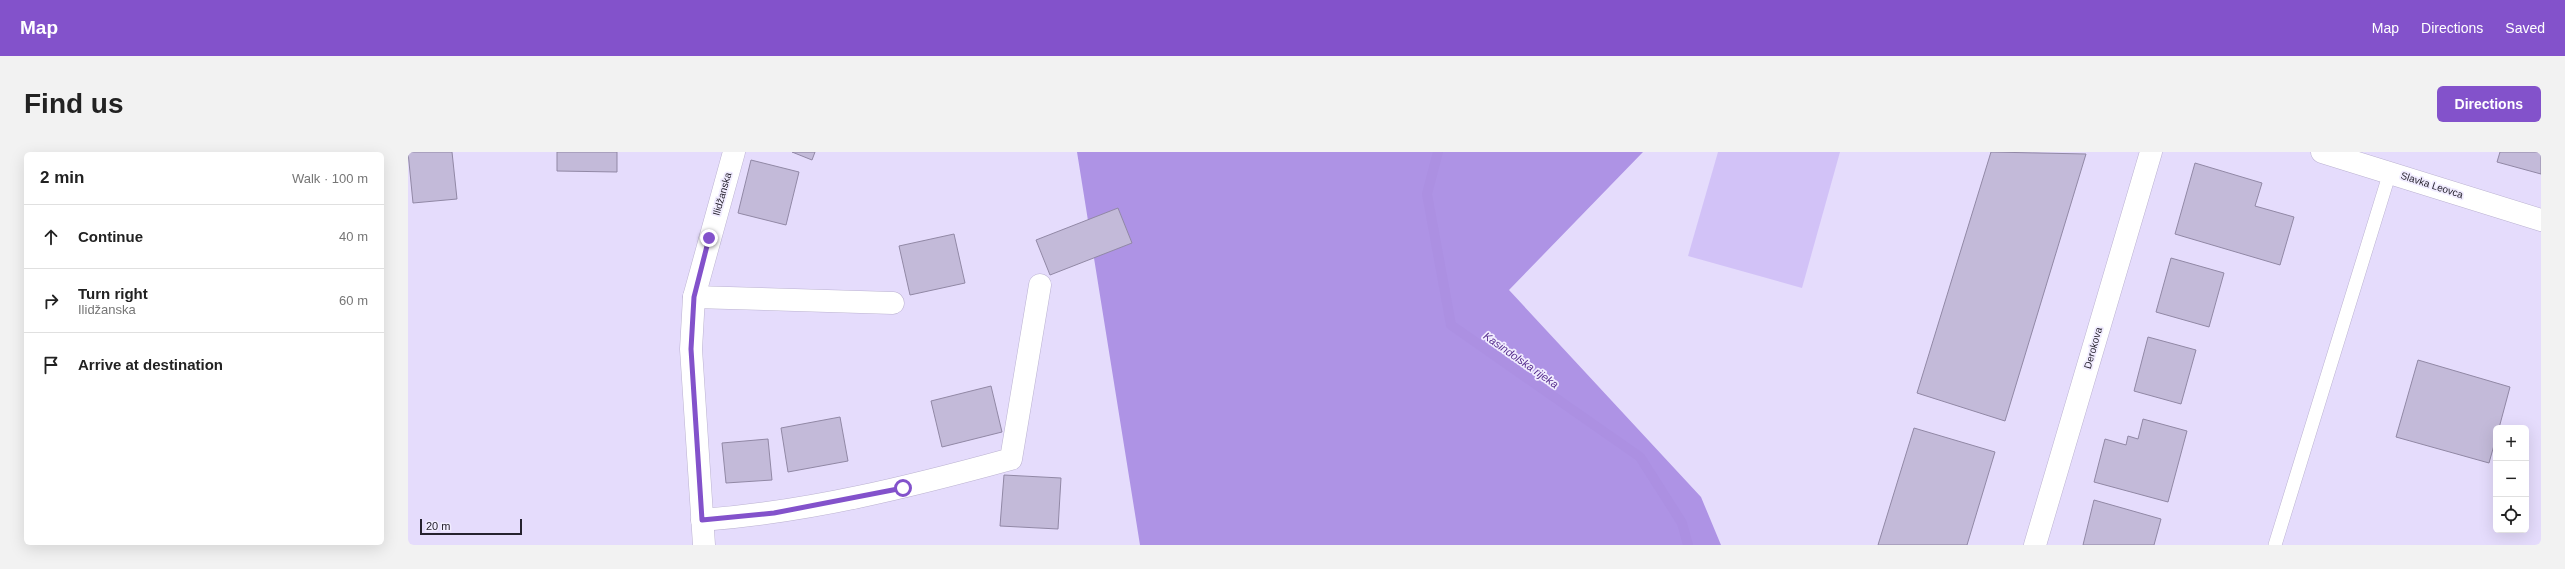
<!DOCTYPE html>
<meta charset="utf-8">
<style>
:root{--surface:#fff;--page:#f2f2f2;--text:#222;--muted:#767676;--line:#e0e0e0;--accent:#8352cb}
body{margin:0;font-family:Helvetica,sans-serif;background:var(--page);color:var(--text)}
.controls{position:absolute;right:12px;bottom:12px;display:grid;overflow:hidden;border-radius:6px;box-shadow:0 4px 16px #0002}
.controls button{width:36px;height:36px;display:grid;place-items:center;padding:0;border:0;border-bottom:1px solid var(--line);background:var(--surface);color:var(--text);font:20px sans-serif}
.scale{position:absolute;left:12px;bottom:10px;width:102px;box-sizing:border-box;padding-left:4px;border:2px solid #26222e;border-top:0;font-size:11px;line-height:14px;white-space:nowrap;color:#26222e;-webkit-text-stroke:3px #f1ecff;paint-order:stroke}
.stop{position:absolute;width:12px;height:12px;margin:-9px;border:3px solid #8352cb;border-radius:50%;background:#fff}
.stop.end{background:#8352cb;border-color:#fff;box-shadow:0 1px 4px #0008}
.list{margin:0;padding:0;list-style:none}
h2{display:flex;justify-content:space-between;align-items:center;height:52px;margin:0;padding:0 16px;font-size:17px}
h2 small{font-size:13px;font-weight:400;color:var(--muted)}
.list li{display:grid;grid-template-columns:26px 1fr auto;gap:12px;align-items:center;box-sizing:border-box;height:64px;padding:0 16px;border-top:1px solid var(--line)}
.list b{display:block;font-size:15px;white-space:nowrap}
.list p{margin:0;font-size:13px;white-space:nowrap;color:var(--muted)}
.list em{font-size:13px;font-style:normal;color:var(--muted)}
.icon{flex:none;width:22px;height:22px;fill:none;stroke:currentColor;stroke-width:2;stroke-linecap:round;stroke-linejoin:round}
.map{position:relative;flex:none;width:2133px;height:393px;overflow:hidden;border-radius:6px}
header{display:flex;align-items:center;gap:24px;box-sizing:border-box;height:56px;padding:0 20px;background:var(--accent);color:#fff}
header strong{font-size:19px}
nav{display:flex;gap:22px;margin-inline-start:auto;font-size:14px}
.intro{display:flex;align-items:center;justify-content:space-between;box-sizing:border-box;height:96px;padding:0 24px}
h1{margin:0;font-size:28px}
.button{padding:10px 18px;border-radius:6px;background:var(--accent);color:#fff;font-size:14px;font-weight:700}
main{display:flex;gap:24px;padding:0 24px}
aside{flex:1;background:var(--surface);border-radius:6px;box-shadow:0 4px 16px #0002}
.map>svg:first-child{display:block}
.green{fill:#d2c2f7}
.forest{fill:#ae93e5}
.lines{fill:none;stroke-linecap:round;stroke-linejoin:round}
.stream{stroke:#ac90e2;stroke-width:10}
.building{fill:#c3bad9;stroke:#9188a5}
.lane-casing{stroke:#bbb2d1;stroke-width:14}
.street-casing{stroke:#bbb2d1;stroke-width:23}
.lane{stroke:#fff;stroke-width:13}
.street{stroke:#fff;stroke-width:22}
.route{stroke:#8352cb;stroke-width:5}
.labels{text-anchor:middle;dominant-baseline:central;stroke-width:3.5;stroke-linejoin:round;paint-order:stroke}
.street-label{font-size:10px;fill:#26222e;stroke:#f1ecff}
.water-label{font-size:11px;font-style:italic;fill:#58308f;stroke:#f1ecff}
</style>
<header>
<strong>Map</strong>
<nav><a>Map</a><a>Directions</a><a>Saved</a></nav>
</header>
<div class="intro"><h1>Find us</h1><a class="button">Directions</a></div>
<main>
<aside>
<h2>2 min<small>Walk · 100 m</small></h2>
<ul class="list">
<li><svg class="icon" aria-label="ahead" viewBox="0 0 24 24"><path d="M12 20V5M6 11l6-6 6 6"/></svg><div><b>Continue</b></div><em>40 m</em></li>
<li><svg class="icon" aria-label="right" viewBox="0 0 24 24"><path d="M7 20v-9h11M14 6l5 5-5 5"/></svg><div><b>Turn right</b><p>Ilidžanska</p></div><em>60 m</em></li>
<li><svg class="icon" aria-label="arrive" viewBox="0 0 24 24"><path d="M6 21V4h12l-3 4 3 4H6"/></svg><div><b>Arrive at destination</b></div></li>
</ul>
</aside>
<div class="map">
<svg width="2133" height="393" viewBox="0 0 2133 393">
<rect width="100%" height="100%" fill="#e5dcfc"/>
<!-- green -->
<polygon class="green" points="1310,0 1432,0 1394,136 1280,104"/>
<!-- forest -->
<polygon class="forest" points="669,0 1235,0 1101,138 1293,345 1313,393 732,393"/>
<g class="lines">
<!-- stream -->
<polyline class="stream" points="1030,0 1019,42 1043,173 1232,305 1274,371 1280,393"/>
</g>
<!-- building -->
<g class="building">
<polygon points="0,0 44,0 49,47 5,51"/>
<polygon points="149,0 209,0 209,20 149,19"/>
<polygon points="384,0 407,0 404,8"/>
<polygon points="1583,0 1678,2 1597,269 1509,241"/>
<polygon points="2092,0 2133,0 2133,22 2089,10"/>
<polygon points="343,8 391,20 378,73 330,61"/>
<polygon points="1787,11 1854,31 1847,54 1886,65 1872,113 1767,82"/>
<polygon points="710,56 724,91 642,123 628,88"/>
<polygon points="546,82 557,131 502,143 491,94"/>
<polygon points="1763,106 1816,121 1801,175 1748,160"/>
<polygon points="1740,185 1788,198 1773,252 1726,239"/>
<polygon points="2010,208 2102,235 2091,276 2088,276 2088,286 2081,311 1988,285"/>
<polygon points="583,234 594,280 534,295 523,249"/>
<polygon points="432,265 440,309 380,320 373,276"/>
<polygon points="1735,267 1779,279 1760,350 1686,330 1697,287 1718,293 1720,284 1730,287"/>
<polygon points="1506,276 1587,300 1559,393 1470,393"/>
<polygon points="360,287 364,328 318,331 314,291"/>
<polygon points="596,323 653,326 650,377 592,374"/>
<polygon points="1686,348 1753,367 1746,393 1675,393"/>
</g>
<g class="lines">
<!-- lane casing -->
<g class="lane-casing">
<polyline id="lane" points="1867,393 1982,20"/>
</g>
<!-- street casing -->
<g class="street-casing">
<g id="street">
<polyline points="1914,0 2133,68"/>
<polyline points="286,145 485,151"/>
<path d="M294,368c106,-8 207,-33 309,-61l29,-174"/>
<polyline points="296,393 283,197 286,145 326,0"/>
<polyline points="1627,393 1743,0"/>
</g>
</g>
<!-- lane -->
<use href="#lane" class="lane"/>
<!-- street -->
<use href="#street" class="street"/>
</g>
<g class="lines">
<!-- route -->
<polyline class="route" points="301,86 286,145 283,197 294,368 366,361 495,336"/>
</g>
<g class="labels">
<!-- street labels -->
<g class="street-label">
<text transform="translate(2024 33) rotate(18)">Slavka Leovca</text>
<text transform="translate(314 42) rotate(-74)">Ilidžanska</text>
<text transform="translate(1685 196) rotate(-74)">Derokova</text>
</g>
<!-- water labels -->
<g class="water-label">
<text transform="translate(1113 208) rotate(35)">Kasindolska rijeka</text>
</g>
</g>
</svg>
<div class="controls">
<button>+</button>
<button>−</button>
<button><svg class="icon" aria-label="locate" viewBox="0 0 24 24"><circle cx="12" cy="12" r="6"/><path d="M12 2v4M12 18v4M2 12h4M18 12h4"/></svg></button>
</div>
<div class="scale">20 m</div>
<div class="stop" style="left:495px;top:336px"></div>
<div class="stop end" style="left:301px;top:86px"></div>
</div>
</main>
